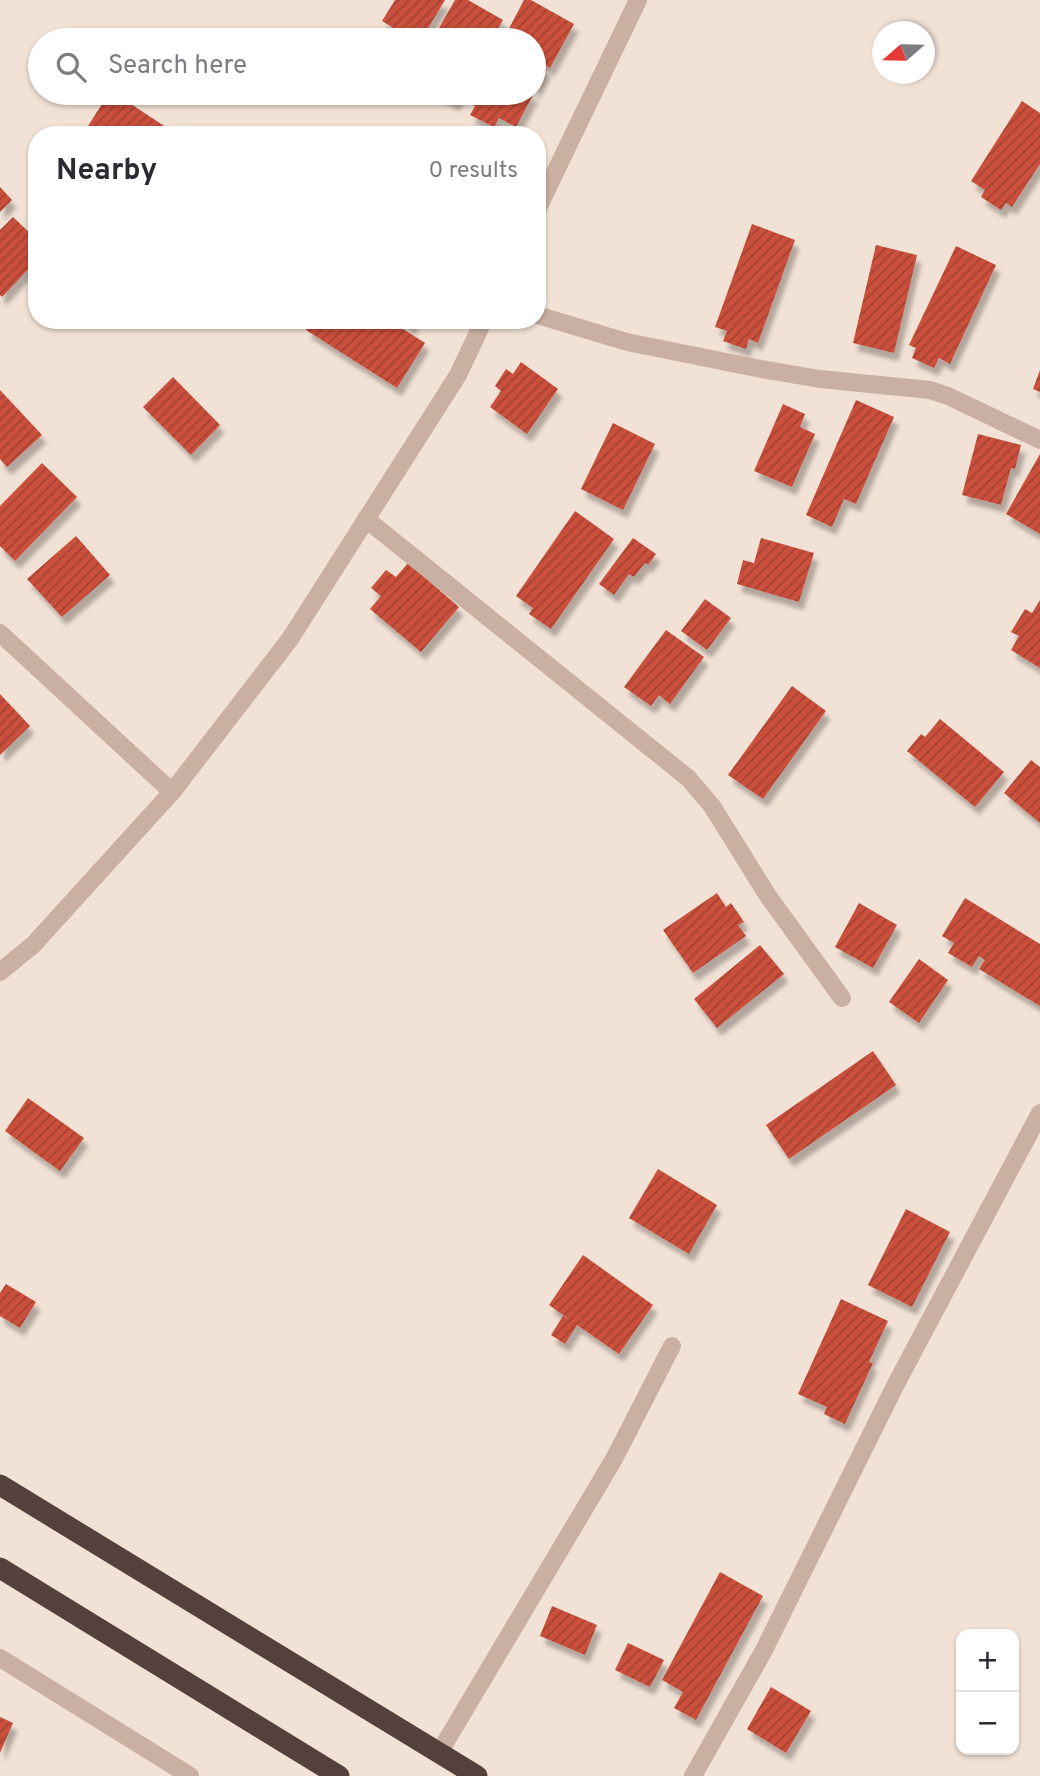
<!DOCTYPE html>
<meta charset="utf-8">
<style>
:root{--surface:#fff;--page:#f7f7f7;--text:#2b2b33;--muted:#7c7c81;--line:#e1e1e2}
body{margin:0;font-family:Overpass,sans-serif;background:var(--page);color:var(--text)}
.controls{position:absolute;right:21px;bottom:21px;display:grid;overflow:hidden;border-radius:14px;box-shadow:0 2px 5px #0004}
.controls button{width:63px;height:63px;display:grid;place-items:center;padding:0;border:0;border-bottom:2px solid var(--line);background:var(--surface);color:var(--text);font:35px sans-serif}
.compass{position:absolute;left:872px;top:21px;width:63px;height:63px;border-radius:50%;background:var(--surface);box-shadow:0 2px 5px #0004;rotate:250deg}
.list{margin:0;padding:0;list-style:none}
h2{display:flex;justify-content:space-between;align-items:center;height:91px;margin:0;padding:0 28px;font-size:30px}
h2 small{font-size:23px;font-weight:400;color:var(--muted)}
.icon{flex:none;width:38px;height:38px;fill:none;stroke:currentColor;stroke-width:2;stroke-linecap:round;stroke-linejoin:round}
.map{position:relative;flex:none;width:1040px;height:1776px;overflow:hidden}
.search{position:absolute;background:var(--surface);box-shadow:0 2px 5px #0004;left:28px;top:28px;width:518px;height:77px;display:flex;align-items:center;gap:18px;box-sizing:border-box;padding:0 24px;border-radius:38px;color:var(--muted);font-size:26px}
.panel{position:absolute;background:var(--surface);box-shadow:0 2px 5px #0004;left:28px;top:126px;width:518px;height:203px;border-radius:28px}
.map>svg:first-child{display:block}
.building{fill:url(#building-hatch);filter:url(#shadow)}
.lines{fill:none;stroke-linecap:round;stroke-linejoin:round}
.street{stroke:#cab0a2;stroke-width:18}
.highway{stroke:#55413c;stroke-width:21}
</style>
<div class="map">
<svg width="1040" height="1776" viewBox="0 0 1040 1776">
<defs>
<pattern id="building-hatch" width="6" height="6" patternUnits="userSpaceOnUse" patternTransform="scale(1.75)"><rect width="6" height="6" fill="#ca503c"/><path d="M-1 1l2-2M0 6l6-6M5 7l2-2" fill="none" stroke="#a54232"/></pattern>
<filter id="shadow"><feDropShadow dx="4.5" dy="8" stdDeviation="2" flood-color="#0004"/></filter>
</defs>
<rect width="100%" height="100%" fill="#f2e2d6"/>
<!-- building -->
<g class="building">
<polygon points="395,0 445,0 421,40 413,40 382,21"/>
<polygon points="455,0 468,0 503,20 491,40 432,40"/>
<polygon points="524,0 531,0 574,24 550,68 534,59 534,40 503,40"/>
<polygon points="534,62 547,69 516,127 499,118 494,127 470,115 475,106 471,104 477,93 534,93"/>
<polygon points="109,93 114,93 178,135 85,135 83,134"/>
<polygon points="437,93 461,93 455,103"/>
<polygon points="1022,101 1040,113 1040,164 1012,207 1006,203 1001,210 981,197 985,190 971,181"/>
<polygon points="0,187 12,200 0,212"/>
<polygon points="13,217 37,240 37,260 2,297 0,295 0,230"/>
<polygon points="752,224 795,240 758,343 749,339 746,349 723,341 727,331 715,327"/>
<polygon points="876,245 917,255 894,353 853,343"/>
<polygon points="956,246 996,265 950,364 939,358 934,368 912,358 916,348 909,345"/>
<polygon points="312,320 389,320 425,343 397,388 306,330"/>
<polygon points="400,320 415,320 411,327"/>
<polygon points="521,362 558,389 527,434 490,407 501,391 495,386 506,369 513,374"/>
<polygon points="1040,370 1040,392 1033,389"/>
<polygon points="173,377 220,425 191,455 143,407"/>
<polygon points="0,390 42,435 7,467 0,459"/>
<polygon points="856,400 894,417 856,504 844,499 832,527 806,515"/>
<polygon points="783,404 805,414 800,427 815,434 792,487 754,471"/>
<polygon points="613,423 655,444 623,510 581,489"/>
<polygon points="978,434 1021,445 1015,469 1011,468 1001,505 962,495"/>
<polygon points="1040,454 1040,534 1006,514"/>
<polygon points="42,463 77,497 15,561 0,546 0,506"/>
<polygon points="575,511 614,539 551,629 529,614 533,608 516,596"/>
<polygon points="76,536 110,575 62,617 27,579"/>
<polygon points="633,538 656,554 648,565 645,563 634,577 629,574 614,595 599,584"/>
<polygon points="761,538 814,553 799,602 737,584 743,560 754,563"/>
<polygon points="408,563 459,607 421,652 370,609 381,596 371,588 386,570 396,577"/>
<polygon points="705,599 731,618 707,650 681,631"/>
<polygon points="1040,600 1040,668 1011,650 1019,636 1011,632 1025,609 1032,613"/>
<polygon points="666,630 704,657 670,704 659,695 651,706 624,687"/>
<polygon points="792,686 826,711 763,799 728,775"/>
<polygon points="0,694 30,726 0,755"/>
<polygon points="940,719 1004,772 975,807 907,751 921,734 925,737"/>
<polygon points="1031,760 1040,767 1040,823 1004,793"/>
<polygon points="717,893 726,907 731,903 744,922 738,925 746,936 693,973 663,930"/>
<polygon points="965,898 1040,944 1040,1006 979,969 985,960 979,956 972,967 948,953 954,943 942,936"/>
<polygon points="859,903 897,925 873,968 835,947"/>
<polygon points="760,945 784,974 717,1028 694,999"/>
<polygon points="919,959 948,980 919,1023 889,1002"/>
<polygon points="873,1051 896,1085 789,1159 766,1125"/>
<polygon points="28,1098 84,1138 60,1171 5,1131"/>
<polygon points="658,1169 717,1205 689,1254 629,1218"/>
<polygon points="906,1209 950,1232 912,1307 868,1285"/>
<polygon points="583,1255 653,1305 619,1354 577,1325 565,1344 551,1335 563,1316 570,1320 549,1305"/>
<polygon points="6,1284 36,1302 20,1328 0,1316 0,1293"/>
<polygon points="841,1299 888,1321 869,1362 873,1363 845,1424 824,1414 827,1407 798,1394"/>
<polygon points="720,1572 763,1596 696,1720 674,1708 683,1692 662,1680"/>
<polygon points="552,1606 597,1625 585,1655 540,1636"/>
<polygon points="628,1643 664,1660 650,1687 615,1670"/>
<polygon points="771,1687 811,1711 786,1753 747,1729"/>
<polygon points="0,1717 13,1723 0,1753"/>
</g>
<g class="lines">
<!-- street -->
<g class="street">
<polyline points="537,210 638,0"/>
<polyline points="537,315 627,342 756,368 820,379 930,390 948,396 1040,440"/>
<polyline points="366,519 688,778 712,806 768,896 842,998"/>
<polyline points="0,633 172,792"/>
<polyline points="0,972 33,945 172,792 290,639 458,375 484,320"/>
<polyline points="0,1658 190,1776"/>
<polyline points="439,1753 614,1459 672,1346"/>
<polyline points="693,1776 763,1652 896,1384 1040,1113"/>
</g>
<!-- highway -->
<g class="highway">
<polyline points="0,1485 477,1776"/>
<polyline points="0,1568 339,1776"/>
</g>
</g>
</svg>
<div class="controls">
<button>+</button>
<button>−</button>
</div>
<svg class="compass" viewBox="-18 -18 36 36"><path d="M0-13l5 13h-10z" fill="#e53935"/><path d="M0 13l5-13h-10z" fill="#7c7c81"/></svg>
<div class="search"><svg class="icon" aria-label="search" viewBox="0 0 24 24"><circle cx="10" cy="10" r="6"/><path d="M15 15l6 6"/></svg>Search here</div>
<section class="panel">
<h2>Nearby<small>0 results</small></h2>
<ul class="list">
</ul>
</section>
</div>
